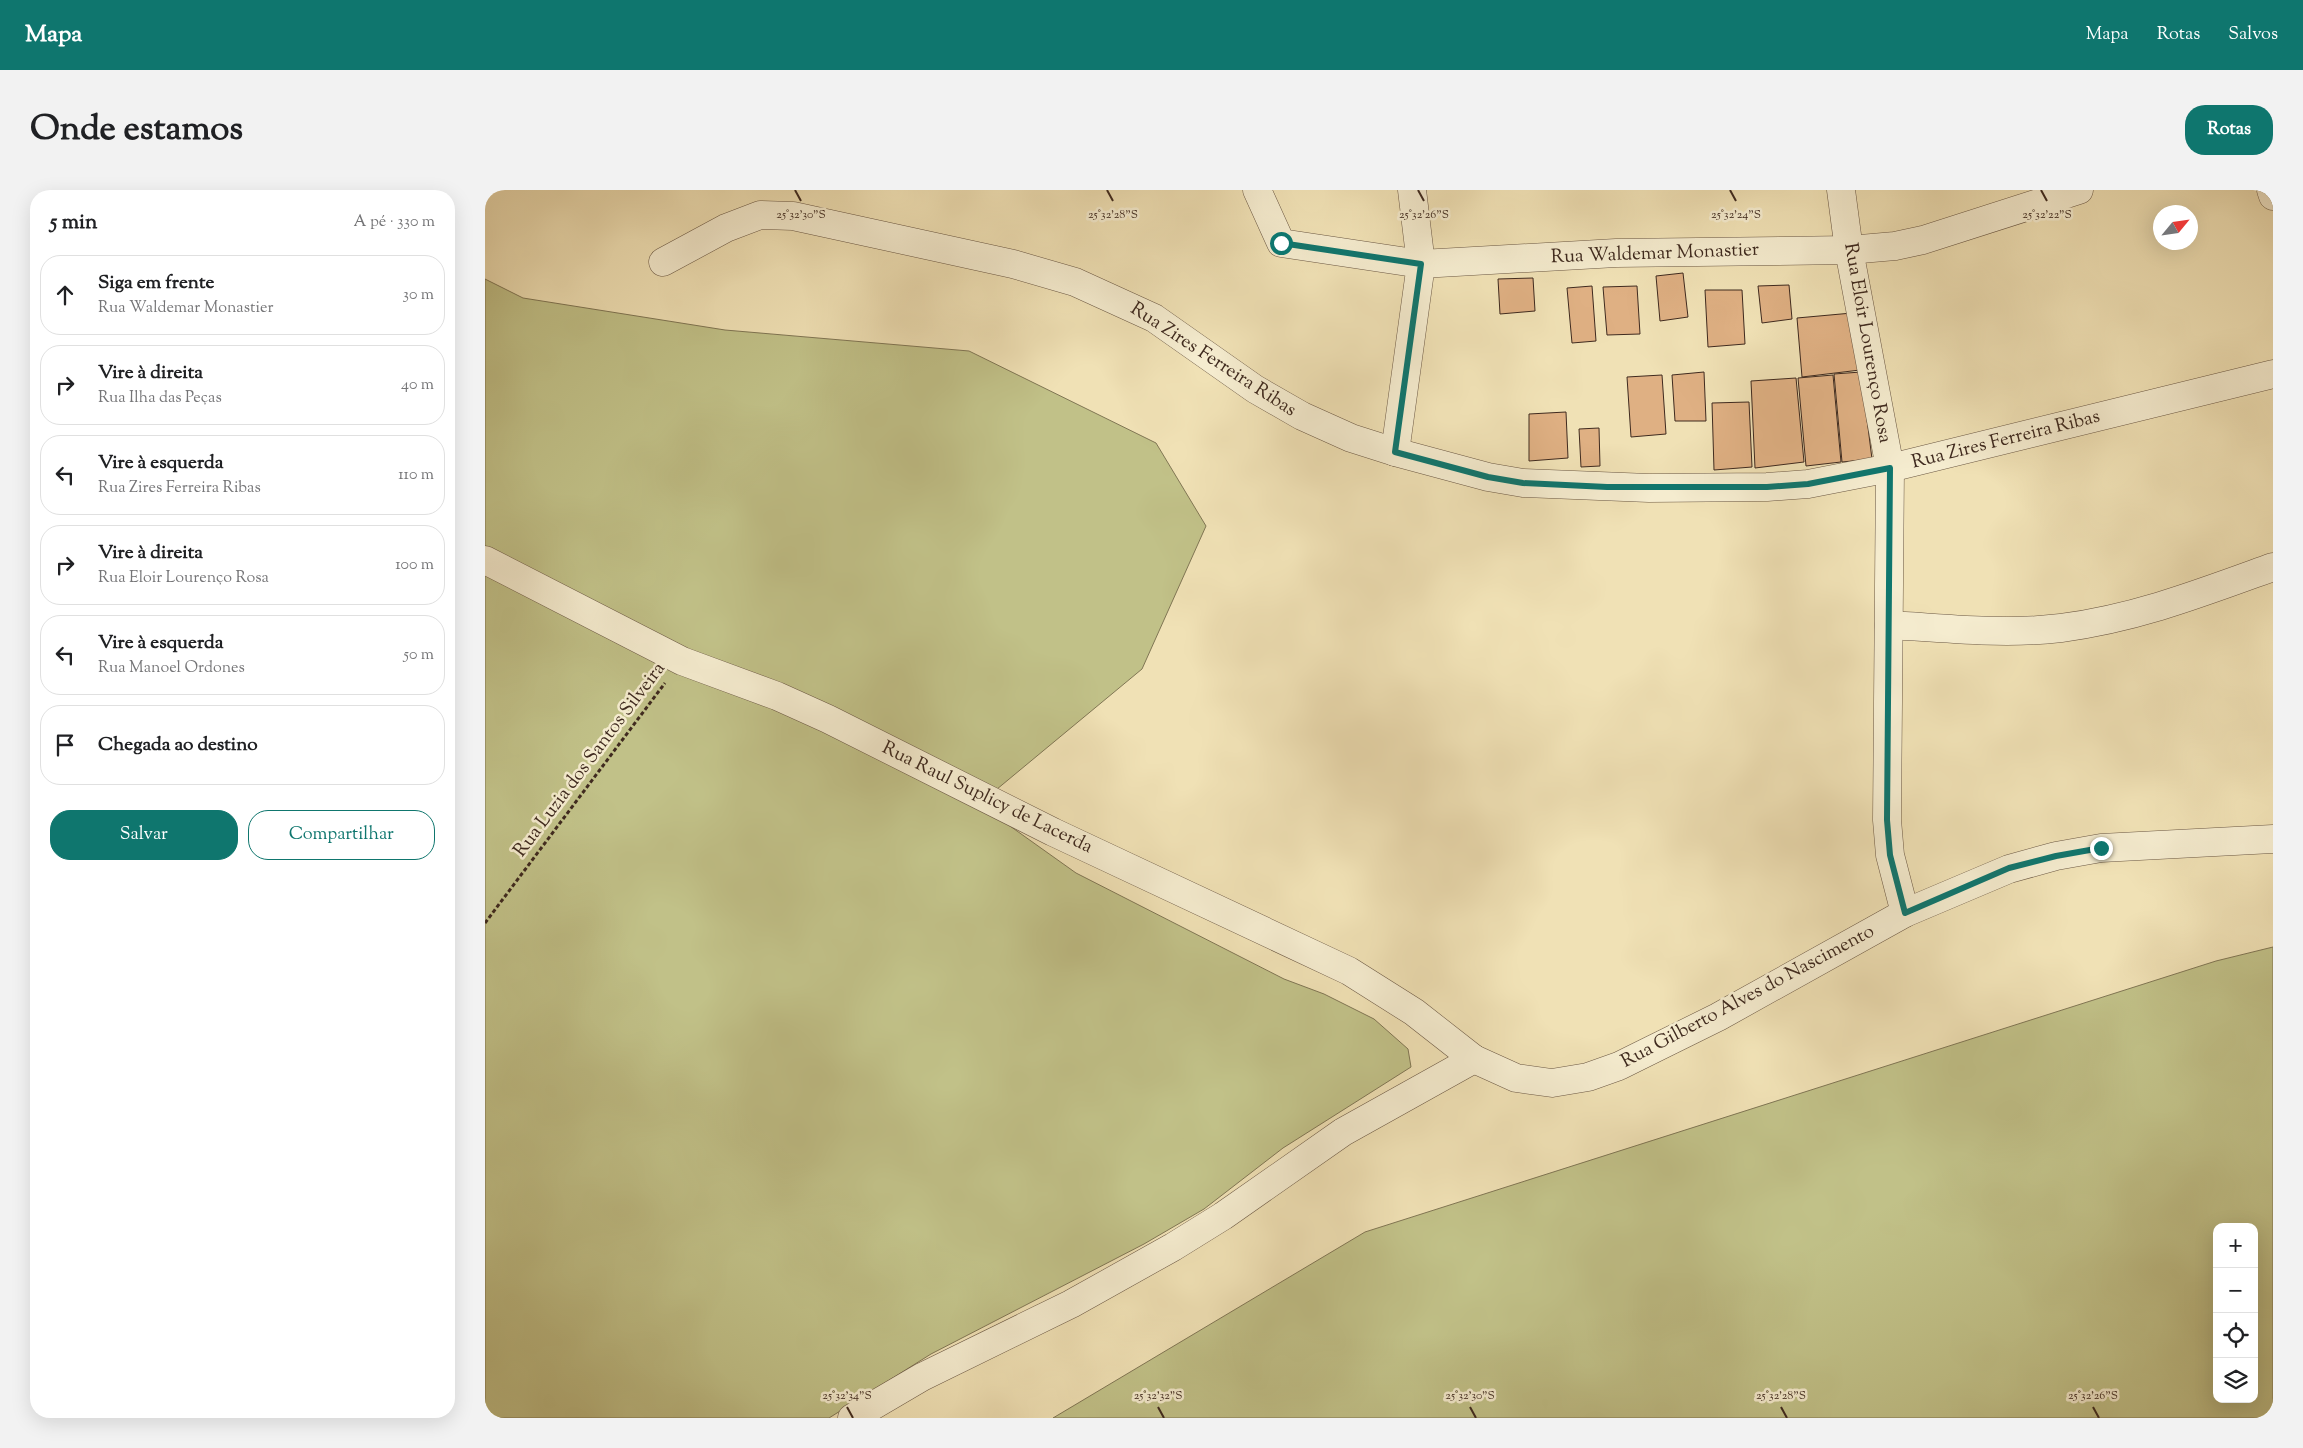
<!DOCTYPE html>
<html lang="pt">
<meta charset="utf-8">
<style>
:root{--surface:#fff;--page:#f2f2f2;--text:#202124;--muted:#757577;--line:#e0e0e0;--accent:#0f766e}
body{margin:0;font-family:"Sorts Mill Goudy",serif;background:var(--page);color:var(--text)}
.controls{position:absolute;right:15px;bottom:15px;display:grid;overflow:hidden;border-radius:10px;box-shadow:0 5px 20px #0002}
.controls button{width:45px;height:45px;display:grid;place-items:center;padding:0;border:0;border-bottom:1px solid var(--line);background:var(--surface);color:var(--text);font:25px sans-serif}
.compass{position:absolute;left:1668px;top:15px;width:45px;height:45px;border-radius:50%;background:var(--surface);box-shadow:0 5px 20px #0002;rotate:61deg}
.stop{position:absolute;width:15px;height:15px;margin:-11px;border:4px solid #0f766e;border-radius:50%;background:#fff}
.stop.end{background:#0f766e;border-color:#fff;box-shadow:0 1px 5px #0008}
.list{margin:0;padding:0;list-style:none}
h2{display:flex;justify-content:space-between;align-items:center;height:65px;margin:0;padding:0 20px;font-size:21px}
h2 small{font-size:16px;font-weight:400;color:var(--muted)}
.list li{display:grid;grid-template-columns:32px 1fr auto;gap:15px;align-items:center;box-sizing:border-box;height:80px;margin:0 10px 10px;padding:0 10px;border:1px solid var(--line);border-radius:20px}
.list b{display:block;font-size:19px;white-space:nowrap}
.list p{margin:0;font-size:16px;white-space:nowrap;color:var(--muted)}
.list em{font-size:16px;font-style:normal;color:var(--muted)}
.actions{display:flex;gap:10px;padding:15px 20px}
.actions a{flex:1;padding:11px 0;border:1px solid var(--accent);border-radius:20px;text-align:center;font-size:18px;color:var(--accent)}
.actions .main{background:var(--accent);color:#fff}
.icon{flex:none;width:28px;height:28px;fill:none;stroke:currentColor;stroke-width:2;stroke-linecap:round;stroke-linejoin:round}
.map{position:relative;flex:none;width:1788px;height:1228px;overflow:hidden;border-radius:20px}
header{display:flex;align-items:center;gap:30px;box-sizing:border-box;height:70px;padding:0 25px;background:var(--accent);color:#fff}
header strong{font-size:24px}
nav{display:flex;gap:28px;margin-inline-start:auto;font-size:18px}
.intro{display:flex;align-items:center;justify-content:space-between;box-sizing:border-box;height:120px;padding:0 30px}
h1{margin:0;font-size:35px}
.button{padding:12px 22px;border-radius:20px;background:var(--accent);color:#fff;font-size:18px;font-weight:700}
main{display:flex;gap:30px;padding:0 30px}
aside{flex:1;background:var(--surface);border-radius:20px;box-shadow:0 5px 20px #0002}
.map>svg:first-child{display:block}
.green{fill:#c1c188;stroke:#807654;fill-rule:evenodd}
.building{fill:#dfb083;stroke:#3f2a1f}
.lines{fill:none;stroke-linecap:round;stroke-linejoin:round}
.street-casing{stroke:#6b5844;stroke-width:29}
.path{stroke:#3f2a1f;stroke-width:3;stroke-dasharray:4 2.5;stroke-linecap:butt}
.street{stroke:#f5eccf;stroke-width:28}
.route{stroke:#0f766e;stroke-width:6}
.ticks{fill:none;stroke:#3f2a1f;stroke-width:2}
.labels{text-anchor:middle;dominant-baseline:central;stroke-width:5;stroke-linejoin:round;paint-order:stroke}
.street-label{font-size:19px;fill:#3f2a1f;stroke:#f5eccf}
.ticks-label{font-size:12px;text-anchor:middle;fill:#3f2a1f;stroke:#f5eccf;stroke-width:5;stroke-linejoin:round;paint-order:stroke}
</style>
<header>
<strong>Mapa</strong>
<nav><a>Mapa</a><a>Rotas</a><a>Salvos</a></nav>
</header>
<div class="intro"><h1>Onde estamos</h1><a class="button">Rotas</a></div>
<main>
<aside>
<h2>5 min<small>A pé · 330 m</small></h2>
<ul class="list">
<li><svg class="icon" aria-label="ahead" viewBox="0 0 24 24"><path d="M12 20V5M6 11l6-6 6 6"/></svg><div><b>Siga em frente</b><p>Rua Waldemar Monastier</p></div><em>30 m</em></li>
<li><svg class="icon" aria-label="right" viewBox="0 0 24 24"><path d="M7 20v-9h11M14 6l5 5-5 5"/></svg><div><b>Vire à direita</b><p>Rua Ilha das Peças</p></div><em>40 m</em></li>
<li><svg class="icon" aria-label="left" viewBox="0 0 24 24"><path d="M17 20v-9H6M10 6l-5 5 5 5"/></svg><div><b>Vire à esquerda</b><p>Rua Zires Ferreira Ribas</p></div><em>110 m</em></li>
<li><svg class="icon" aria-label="right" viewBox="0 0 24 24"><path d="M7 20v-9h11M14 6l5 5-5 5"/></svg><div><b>Vire à direita</b><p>Rua Eloir Lourenço Rosa</p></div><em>100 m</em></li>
<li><svg class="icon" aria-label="left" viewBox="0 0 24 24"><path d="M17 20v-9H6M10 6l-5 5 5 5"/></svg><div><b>Vire à esquerda</b><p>Rua Manoel Ordones</p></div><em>50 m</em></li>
<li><svg class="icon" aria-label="arrive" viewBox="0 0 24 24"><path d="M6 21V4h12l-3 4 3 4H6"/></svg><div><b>Chegada ao destino</b></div></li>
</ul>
<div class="actions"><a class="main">Salvar</a><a>Compartilhar</a></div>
</aside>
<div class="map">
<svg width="1788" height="1228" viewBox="0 0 1788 1228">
<rect width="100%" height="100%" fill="#f0e1b5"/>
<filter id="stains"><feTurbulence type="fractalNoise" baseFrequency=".004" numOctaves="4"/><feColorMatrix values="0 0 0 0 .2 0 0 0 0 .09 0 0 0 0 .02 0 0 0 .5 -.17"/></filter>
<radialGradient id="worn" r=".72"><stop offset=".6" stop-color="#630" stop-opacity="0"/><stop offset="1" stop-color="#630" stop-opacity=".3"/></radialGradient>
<!-- green -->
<g class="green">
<polygon points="0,89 38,108 240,140 484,161 671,253 721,336 657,479 494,614 591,683 799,789 839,804 889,829 923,859 926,877 798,958 719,1019 659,1054 446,1164 344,1228 0,1228"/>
<path d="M1788,757v471h-1220l312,-186 851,-271zM1732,1037h37v172h-37z"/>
</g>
<!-- building -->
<g class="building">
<polygon points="1198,83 1203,127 1175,131 1171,86"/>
<polygon points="1048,88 1050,121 1015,124 1013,89"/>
<polygon points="1304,95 1307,129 1277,133 1273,96"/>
<polygon points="1107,96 1111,151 1087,153 1082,98"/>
<polygon points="1152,96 1155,144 1122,145 1118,97"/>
<polygon points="1220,100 1257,100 1260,154 1223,157"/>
<polygon points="1367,123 1375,180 1317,187 1312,128"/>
<polygon points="1219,182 1221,231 1190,231 1187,185"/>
<polygon points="1376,182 1387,269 1357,272 1349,184"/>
<polygon points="1177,185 1181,244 1146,247 1142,187"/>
<polygon points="1348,185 1356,272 1321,276 1313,188"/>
<polygon points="1311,188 1319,272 1270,278 1266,191"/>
<polygon points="1264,212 1267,277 1229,280 1227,213"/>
<polygon points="1081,222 1083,268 1044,271 1044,224"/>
<polygon points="1114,238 1115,276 1096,277 1094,239"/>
</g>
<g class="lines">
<!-- street casing -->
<g class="street-casing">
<g id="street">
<polyline points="772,0 796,53 936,74 1131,63 1364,60 1410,56 1438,50 1594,0"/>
<polyline points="1356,0 1364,60 1405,278 1402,630 1405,665 1420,723"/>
<polyline points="1786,0 1788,6"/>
<polyline points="178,72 241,38 275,25 308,26 528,74 590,92 669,128 770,199 817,226 866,248 910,262 1003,287 1038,293 1164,298 1282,297 1323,294 1405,278 1788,184"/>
<polyline points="910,262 936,74 927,0"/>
<polyline points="0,370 197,471 292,506 343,529 568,642 864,781 929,822 989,869 1031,888 1067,893 1103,887 1134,876 1233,827 1420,723 1524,679 1571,666 1616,658 1788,649"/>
<path d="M1404,435c57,3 115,10 172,3 76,-10 140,-35 212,-61"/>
<polyline points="367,1228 437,1187 586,1114 688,1057 738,1026 858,942 989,869"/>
</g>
</g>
<!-- path -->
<polyline class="path" points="0,733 180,493"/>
<!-- street -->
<use href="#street" class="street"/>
</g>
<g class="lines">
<!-- route -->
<polyline class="route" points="796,53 936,74 910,262 1003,287 1038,293 1122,297 1282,297 1323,294 1405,278 1402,630 1405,665 1420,723 1524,678 1571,666 1616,658"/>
</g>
<!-- ticks -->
<path class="ticks" d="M310,0l6,11M622,0l6,11M933,0l6,11M1245,0l6,11M1556,0l6,11M362,1217l6,11M673,1217l6,11M985,1217l6,11M1296,1217l6,11M1608,1217l6,11"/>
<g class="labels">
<!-- street labels -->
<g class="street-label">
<text transform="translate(1170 64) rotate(-2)">Rua Waldemar Monastier</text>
<text transform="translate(1382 153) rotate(80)">Rua Eloir Lourenço Rosa</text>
<text transform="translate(728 170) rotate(33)">Rua Zires Ferreira Ribas</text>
<text transform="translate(1521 250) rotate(-14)">Rua Zires Ferreira Ribas</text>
<text transform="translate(105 570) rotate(-53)">Rua Luzia dos Santos Silveira</text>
<text transform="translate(502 608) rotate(26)">Rua Raul Suplicy de Lacerda</text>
<text transform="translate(1263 807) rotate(-28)">Rua Gilberto Alves do Nascimento</text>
</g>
</g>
<g class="ticks-label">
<text x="316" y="28">25°32'30"S</text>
<text x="628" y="28">25°32'28"S</text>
<text x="939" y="28">25°32'26"S</text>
<text x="1251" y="28">25°32'24"S</text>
<text x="1562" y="28">25°32'22"S</text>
<text x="362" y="1209">25°32'34"S</text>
<text x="673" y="1209">25°32'32"S</text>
<text x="985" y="1209">25°32'30"S</text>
<text x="1296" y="1209">25°32'28"S</text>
<text x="1608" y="1209">25°32'26"S</text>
</g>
<rect width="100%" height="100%" filter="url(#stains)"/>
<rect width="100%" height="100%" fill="url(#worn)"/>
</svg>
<div class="controls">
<button>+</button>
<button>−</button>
<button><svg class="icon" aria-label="locate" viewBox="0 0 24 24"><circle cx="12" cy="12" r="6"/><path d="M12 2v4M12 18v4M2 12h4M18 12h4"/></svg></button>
<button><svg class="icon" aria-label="layers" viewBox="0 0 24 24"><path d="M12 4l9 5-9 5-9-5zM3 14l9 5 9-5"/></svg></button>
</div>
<svg class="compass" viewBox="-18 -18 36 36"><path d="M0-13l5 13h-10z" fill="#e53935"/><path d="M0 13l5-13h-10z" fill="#757577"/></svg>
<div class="stop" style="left:796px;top:53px"></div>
<div class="stop end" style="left:1616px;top:658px"></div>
</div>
</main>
